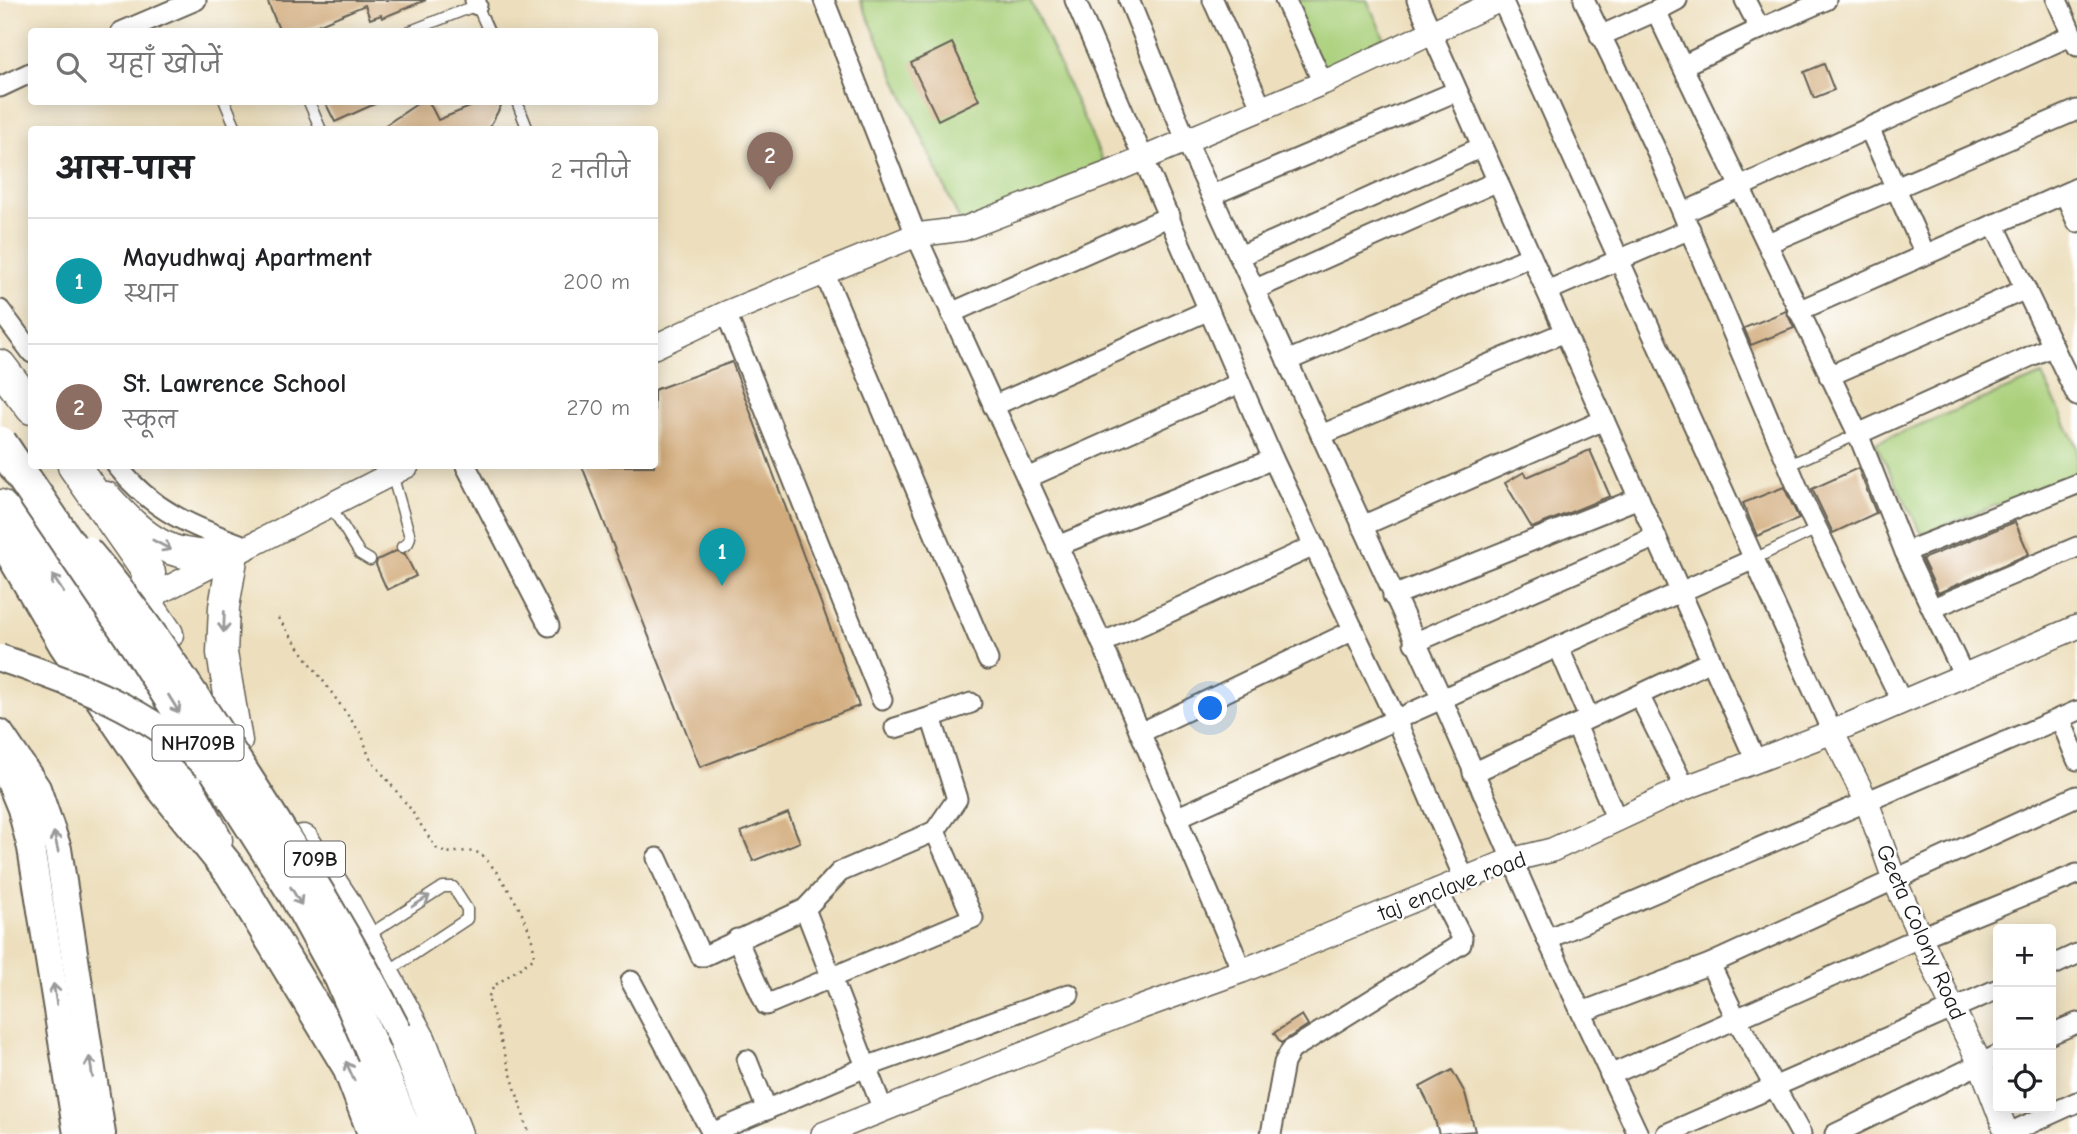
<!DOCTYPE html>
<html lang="hi">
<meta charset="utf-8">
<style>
:root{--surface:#fff;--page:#f2f2f2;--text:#202124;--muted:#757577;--line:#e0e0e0;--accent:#c8321e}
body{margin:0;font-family:"Comic Neue","Playpen Sans Deva",sans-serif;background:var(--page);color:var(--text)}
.controls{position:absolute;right:21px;bottom:21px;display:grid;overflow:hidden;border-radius:7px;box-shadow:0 4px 18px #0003}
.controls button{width:63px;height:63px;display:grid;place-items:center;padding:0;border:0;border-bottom:2px solid var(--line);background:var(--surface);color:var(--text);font:35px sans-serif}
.you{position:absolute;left:1211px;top:709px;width:24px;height:24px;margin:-18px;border:5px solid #fff;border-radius:50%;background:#1a73e8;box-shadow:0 0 0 10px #1a73e833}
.badge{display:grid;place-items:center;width:46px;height:46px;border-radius:50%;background:var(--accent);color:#fff;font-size:23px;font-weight:700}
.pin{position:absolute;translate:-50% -58px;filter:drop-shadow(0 2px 4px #0008)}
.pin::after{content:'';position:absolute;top:37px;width:24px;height:21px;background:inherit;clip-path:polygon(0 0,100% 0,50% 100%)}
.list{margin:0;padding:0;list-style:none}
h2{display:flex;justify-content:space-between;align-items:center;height:91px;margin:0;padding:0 28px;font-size:30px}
h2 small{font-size:23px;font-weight:400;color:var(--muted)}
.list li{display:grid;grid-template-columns:46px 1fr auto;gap:21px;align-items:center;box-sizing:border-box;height:126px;padding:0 28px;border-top:2px solid var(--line)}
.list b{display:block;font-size:26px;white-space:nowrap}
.list p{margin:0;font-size:23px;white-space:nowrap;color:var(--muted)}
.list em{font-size:23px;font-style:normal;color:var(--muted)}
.icon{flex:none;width:38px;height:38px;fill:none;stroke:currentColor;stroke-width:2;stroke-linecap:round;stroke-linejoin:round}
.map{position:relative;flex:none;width:2077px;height:1134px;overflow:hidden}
.search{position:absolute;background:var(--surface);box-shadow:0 4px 18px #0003;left:28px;top:28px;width:630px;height:77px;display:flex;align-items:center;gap:18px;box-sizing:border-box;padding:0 24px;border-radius:7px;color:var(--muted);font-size:26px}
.panel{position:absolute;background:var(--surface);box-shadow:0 4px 18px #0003;left:28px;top:126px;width:630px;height:343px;border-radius:7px}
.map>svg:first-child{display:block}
.green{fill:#aad07b;stroke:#63764c;stroke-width:2}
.building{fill:#d1ab7c}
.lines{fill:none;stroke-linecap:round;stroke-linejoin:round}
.service-casing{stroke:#656054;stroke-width:13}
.minor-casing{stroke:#656054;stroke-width:23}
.tertiary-casing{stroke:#656054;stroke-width:26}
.secondary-casing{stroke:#656054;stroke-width:30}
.primary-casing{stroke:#656054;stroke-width:33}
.trunk-casing{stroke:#656054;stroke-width:35}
.motorway-casing{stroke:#656054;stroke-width:37}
.path{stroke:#656054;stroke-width:2.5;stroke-dasharray:2 5;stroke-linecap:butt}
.service{stroke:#fff;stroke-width:10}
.minor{stroke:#fff;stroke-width:19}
.tertiary{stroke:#fff;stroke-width:23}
.secondary{stroke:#fff;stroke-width:26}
.primary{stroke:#fff;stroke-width:30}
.trunk{stroke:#fff;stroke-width:32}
.motorway{stroke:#fff;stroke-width:33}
.secondary-bridge-casing{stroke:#656054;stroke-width:30;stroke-linecap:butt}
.motorway-bridge-casing{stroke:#656054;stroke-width:37;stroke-linecap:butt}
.secondary-bridge{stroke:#fff;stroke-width:26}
.motorway-bridge{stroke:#fff;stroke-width:33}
.oneway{stroke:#999}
.labels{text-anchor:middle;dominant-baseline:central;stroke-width:5;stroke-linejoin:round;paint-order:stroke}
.shield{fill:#fff;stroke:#606060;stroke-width:2}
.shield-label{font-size:21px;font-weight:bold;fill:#1c1c1c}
.street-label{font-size:23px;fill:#1c1c1c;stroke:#fff}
</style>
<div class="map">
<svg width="2077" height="1134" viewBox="0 0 2077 1134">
<rect width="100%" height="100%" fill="#fff"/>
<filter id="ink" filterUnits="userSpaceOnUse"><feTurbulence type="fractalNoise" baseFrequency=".0143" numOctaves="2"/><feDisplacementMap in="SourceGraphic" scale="14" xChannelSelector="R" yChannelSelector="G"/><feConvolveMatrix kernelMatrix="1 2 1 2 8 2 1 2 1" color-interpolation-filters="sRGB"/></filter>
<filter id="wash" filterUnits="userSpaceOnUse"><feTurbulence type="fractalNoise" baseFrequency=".00686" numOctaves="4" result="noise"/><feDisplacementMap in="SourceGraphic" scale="28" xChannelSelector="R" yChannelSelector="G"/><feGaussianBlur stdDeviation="1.57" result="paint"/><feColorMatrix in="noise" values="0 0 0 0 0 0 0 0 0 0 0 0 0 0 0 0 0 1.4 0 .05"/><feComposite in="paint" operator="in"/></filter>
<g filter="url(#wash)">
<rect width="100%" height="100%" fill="#eddfbd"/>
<!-- green -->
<g class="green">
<polygon points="860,0 1030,0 1108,172 963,228"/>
<polygon points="1286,0 1367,0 1388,46 1320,75"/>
<polygon points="2042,375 2077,446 2077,474 1922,534 1875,443"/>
</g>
<g id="blocks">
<!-- building -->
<g class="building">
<polygon points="267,0 426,0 382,18 381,15 370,19 365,5 301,32 280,32"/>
<polygon points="952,43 979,100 938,120 911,63"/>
<polygon points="1824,64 1834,90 1814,98 1804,72"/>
<polygon points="325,102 379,102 335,122"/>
<polygon points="420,102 429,102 438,120 482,102 503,102 488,130 378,130"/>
<polygon points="1786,311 1794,328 1751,345 1744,328"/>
<polygon points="732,362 859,706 700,767 582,466 654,466 654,390"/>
<polygon points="1590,450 1610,496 1532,528 1505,483 1524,472 1527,477"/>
<polygon points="1858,468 1876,513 1833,533 1812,489"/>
<polygon points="1784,487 1799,519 1757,536 1743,503"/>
<polygon points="2015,522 2029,554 1938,593 1922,559"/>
<polygon points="396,551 405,554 416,576 387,590 376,565 377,560"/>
<polygon points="788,813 800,842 753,861 741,832"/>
<polygon points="1302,1015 1308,1025 1281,1043 1274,1033"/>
<polygon points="1452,1070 1465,1093 1475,1131 1439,1134 1432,1110 1420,1087"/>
</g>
</g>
</g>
<g filter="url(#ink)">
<use href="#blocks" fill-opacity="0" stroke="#656054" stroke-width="2"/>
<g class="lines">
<!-- service casing -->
<g class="service-casing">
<g id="service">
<polyline points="408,32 477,5 489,32"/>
<polyline points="225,102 237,130"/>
<polyline points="309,102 321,130"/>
<polyline points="517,102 528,130"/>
<polyline points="1789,465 1858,434"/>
<polyline points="392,474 410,537 408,543 402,547"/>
<polyline points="330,505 360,554 370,560"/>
<polyline points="1754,559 1817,529"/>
<polyline points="367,936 443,887 453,887 467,909 467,919 387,972"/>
</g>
</g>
<!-- minor casing -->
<g class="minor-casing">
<g id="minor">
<polyline points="475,0 477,5"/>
<polyline points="824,0 916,235 1102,643 1242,971"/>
<polyline points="1075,0 1273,459 1396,720 1464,878"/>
<polyline points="1129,0 1186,140 1442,699 1547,939 1638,1134"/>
<polyline points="1213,0 1262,109"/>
<polyline points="1285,0 1323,83"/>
<polyline points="1417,0 1755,759"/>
<polyline points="1502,0 1832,732"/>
<polyline points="1584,0 1657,152 1802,498 1902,702"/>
<polyline points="2057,0 2077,46"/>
<polyline points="1656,11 1677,0"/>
<polyline points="1760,29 1826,0"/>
<polyline points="121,32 196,0"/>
<polyline points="1600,36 1656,11 1858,434 1905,552 1964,676"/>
<polyline points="1684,65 1760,29 1745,0"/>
<polyline points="0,87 32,72"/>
<polyline points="1869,128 1925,254"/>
<polyline points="2065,194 2077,222"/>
<polyline points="1212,195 1457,91"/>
<polyline points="1683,213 2072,35"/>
<polyline points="1994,224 2077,396"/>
<polyline points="1768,243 2077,110"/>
<polyline points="1240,256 1482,147"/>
<polyline points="824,272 988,660"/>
<polyline points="1256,289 1498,181"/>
<polyline points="1547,291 1690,229"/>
<polyline points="0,310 32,353"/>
<polyline points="1798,311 2077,188"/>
<polyline points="726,313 882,700"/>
<polyline points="951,313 1170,216"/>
<polyline points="1287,361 1531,256"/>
<polyline points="1829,376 2026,289"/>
<polyline points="993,406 1209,310"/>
<polyline points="1858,434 2053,346"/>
<polyline points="1321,435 1565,332"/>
<path d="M117,466c35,45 78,62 131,81"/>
<polyline points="466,466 549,626"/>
<polyline points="1027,478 1240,383"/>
<polyline points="1362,526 1604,420"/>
<polyline points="1057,546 1273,459"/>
<polyline points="1905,552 2077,484"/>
<polyline points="1393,596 1639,498"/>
<polyline points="1933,608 2077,547"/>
<polyline points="1102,643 1314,546"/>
<polyline points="1414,643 1656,537"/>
<polyline points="1559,648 1589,718"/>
<polyline points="1639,695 1685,788"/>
<polyline points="931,717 971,703"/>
<polyline points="2060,718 2077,760"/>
<polyline points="1576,725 1617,820"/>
<polyline points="895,728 931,717 957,799 935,831"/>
<polyline points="1140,733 1354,630"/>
<polyline points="1473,773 1711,661"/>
<polyline points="1176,818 1754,559"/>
<polyline points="657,858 701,956 704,956 805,909 840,872 935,831 973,918 766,1005 737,939"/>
<polyline points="805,909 883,1110"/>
<polyline points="1547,939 2077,711"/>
<polyline points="1710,964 1736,1018 1801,1134"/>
<polyline points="2051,966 2077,954"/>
<polyline points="631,981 712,1133 866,1067 1069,994"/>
<polyline points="1582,1012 1710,964 2077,796"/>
<polyline points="2051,1034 2077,1023"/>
<polyline points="747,1060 767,1110"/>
<polyline points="1610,1075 1921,937 2077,874"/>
<polyline points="1271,1134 1284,1063 1291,1050 1461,944 1462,938 1437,889"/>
<polyline points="1666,1134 1998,989"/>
<polyline points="1835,1134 1998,1055"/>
<polyline points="2007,1134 2077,1102"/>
</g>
</g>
<!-- tertiary casing -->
<g class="tertiary-casing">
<g id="tertiary">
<polyline points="654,347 726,313 916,235 963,229 1109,173 1323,83 1500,0"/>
<polyline points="136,604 407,466"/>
<polyline points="1832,732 1867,802 1894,879 1953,1009 1980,1063 2007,1134"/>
<polyline points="823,1134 1131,1011 1242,971 1511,860 1552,850 1685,788 1832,732 2077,627"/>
</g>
</g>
<!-- secondary casing -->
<g class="secondary-casing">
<g id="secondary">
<polyline points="0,733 37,788 58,849 102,1134"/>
<polyline points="0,757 21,809 31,848 77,1134"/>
<polyline points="398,1031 429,1112 431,1134"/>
</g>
</g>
<!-- primary casing -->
<g class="primary-casing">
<path id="primary" d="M106,497c40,44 65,65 127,57l-9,53 -2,46 15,88"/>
</g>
<!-- trunk casing -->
<g class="trunk-casing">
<g id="trunk">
<polyline points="0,366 32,408"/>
<polyline points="74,466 149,573 144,600 167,634"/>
<path d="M0,506c33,32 56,75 81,114 47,72 96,144 135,220"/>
<polyline points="303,841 344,903 420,1041 456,1134"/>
</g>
</g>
<!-- motorway casing -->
<g class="motorway-casing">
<g id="motorway">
<polyline points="0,532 65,643 162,786 232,873 349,1066 375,1134"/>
<polyline points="374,1054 406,1134"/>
</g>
</g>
<!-- path -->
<path class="path" d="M278,618l84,117 7,22 40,50 27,41 10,5 21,-2 13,2c19,17 60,81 53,106l-39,27 -6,12 41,136"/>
<!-- service -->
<use href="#service" class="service"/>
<!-- minor -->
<use href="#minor" class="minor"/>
<!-- tertiary -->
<use href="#tertiary" class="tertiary"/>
<!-- secondary -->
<use href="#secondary" class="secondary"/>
<!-- primary -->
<use href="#primary" class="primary"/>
<!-- trunk -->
<use href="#trunk" class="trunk"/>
<!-- motorway -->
<use href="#motorway" class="motorway"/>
<!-- secondary-bridge casing -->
<g class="secondary-bridge-casing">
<g id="secondary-bridge">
<path d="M87,549c60,70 110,148 160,225 54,84 106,168 151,257"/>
<path d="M0,658c75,25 150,52 207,109"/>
</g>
</g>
<!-- motorway-bridge casing -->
<g class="motorway-bridge-casing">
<polyline id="motorway-bridge" points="0,443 139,648 296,895 341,977 374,1054"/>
</g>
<!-- secondary-bridge -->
<use href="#secondary-bridge" class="secondary-bridge"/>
<!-- motorway-bridge -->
<use href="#motorway-bridge" class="motorway-bridge"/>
</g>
<!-- one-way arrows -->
<defs><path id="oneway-shaft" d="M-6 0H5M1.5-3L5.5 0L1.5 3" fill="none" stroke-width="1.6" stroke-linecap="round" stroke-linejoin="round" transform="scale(1.75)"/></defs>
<g class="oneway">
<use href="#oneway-shaft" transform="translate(162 545) rotate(28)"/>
<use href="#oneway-shaft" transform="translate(58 584) rotate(-123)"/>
<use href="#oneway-shaft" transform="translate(224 622) rotate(92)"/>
<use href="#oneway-shaft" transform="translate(174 704) rotate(58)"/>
<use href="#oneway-shaft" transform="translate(56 842) rotate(-103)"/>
<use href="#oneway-shaft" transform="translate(296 896) rotate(59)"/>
<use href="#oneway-shaft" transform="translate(421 901) rotate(-32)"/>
<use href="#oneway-shaft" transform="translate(55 994) rotate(-99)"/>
<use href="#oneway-shaft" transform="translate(91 1067) rotate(-99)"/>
<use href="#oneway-shaft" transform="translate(350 1071) rotate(-114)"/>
</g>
</g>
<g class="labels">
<!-- shield labels -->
<g class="shield">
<rect x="152.5" y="725.5" width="91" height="35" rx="5"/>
<rect x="285" y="841.5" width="60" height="35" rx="5"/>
</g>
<g class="shield-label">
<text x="198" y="743">NH709B</text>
<text x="315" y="859">709B</text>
</g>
<!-- street labels -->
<g class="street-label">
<text transform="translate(1452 886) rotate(-21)">taj enclave road</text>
<text transform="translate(1921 932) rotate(66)">Geeta Colony Road</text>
</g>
</g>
</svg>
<div class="controls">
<button>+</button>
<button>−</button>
<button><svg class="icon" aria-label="locate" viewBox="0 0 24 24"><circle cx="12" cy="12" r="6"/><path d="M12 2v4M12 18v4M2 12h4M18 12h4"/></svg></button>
</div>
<div class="you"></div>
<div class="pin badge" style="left:722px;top:586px;background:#0f9aa8">1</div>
<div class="pin badge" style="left:770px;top:190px;background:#8d6e63">2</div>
<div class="search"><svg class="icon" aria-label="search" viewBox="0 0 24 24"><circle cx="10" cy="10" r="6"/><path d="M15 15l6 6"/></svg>यहाँ खोजें</div>
<section class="panel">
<h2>आस-पास<small>2 नतीजे</small></h2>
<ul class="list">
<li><span class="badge" style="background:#0f9aa8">1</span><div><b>Mayudhwaj Apartment</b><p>स्थान</p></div><em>200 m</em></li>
<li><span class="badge" style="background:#8d6e63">2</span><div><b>St. Lawrence School</b><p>स्कूल</p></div><em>270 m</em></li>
</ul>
</section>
</div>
